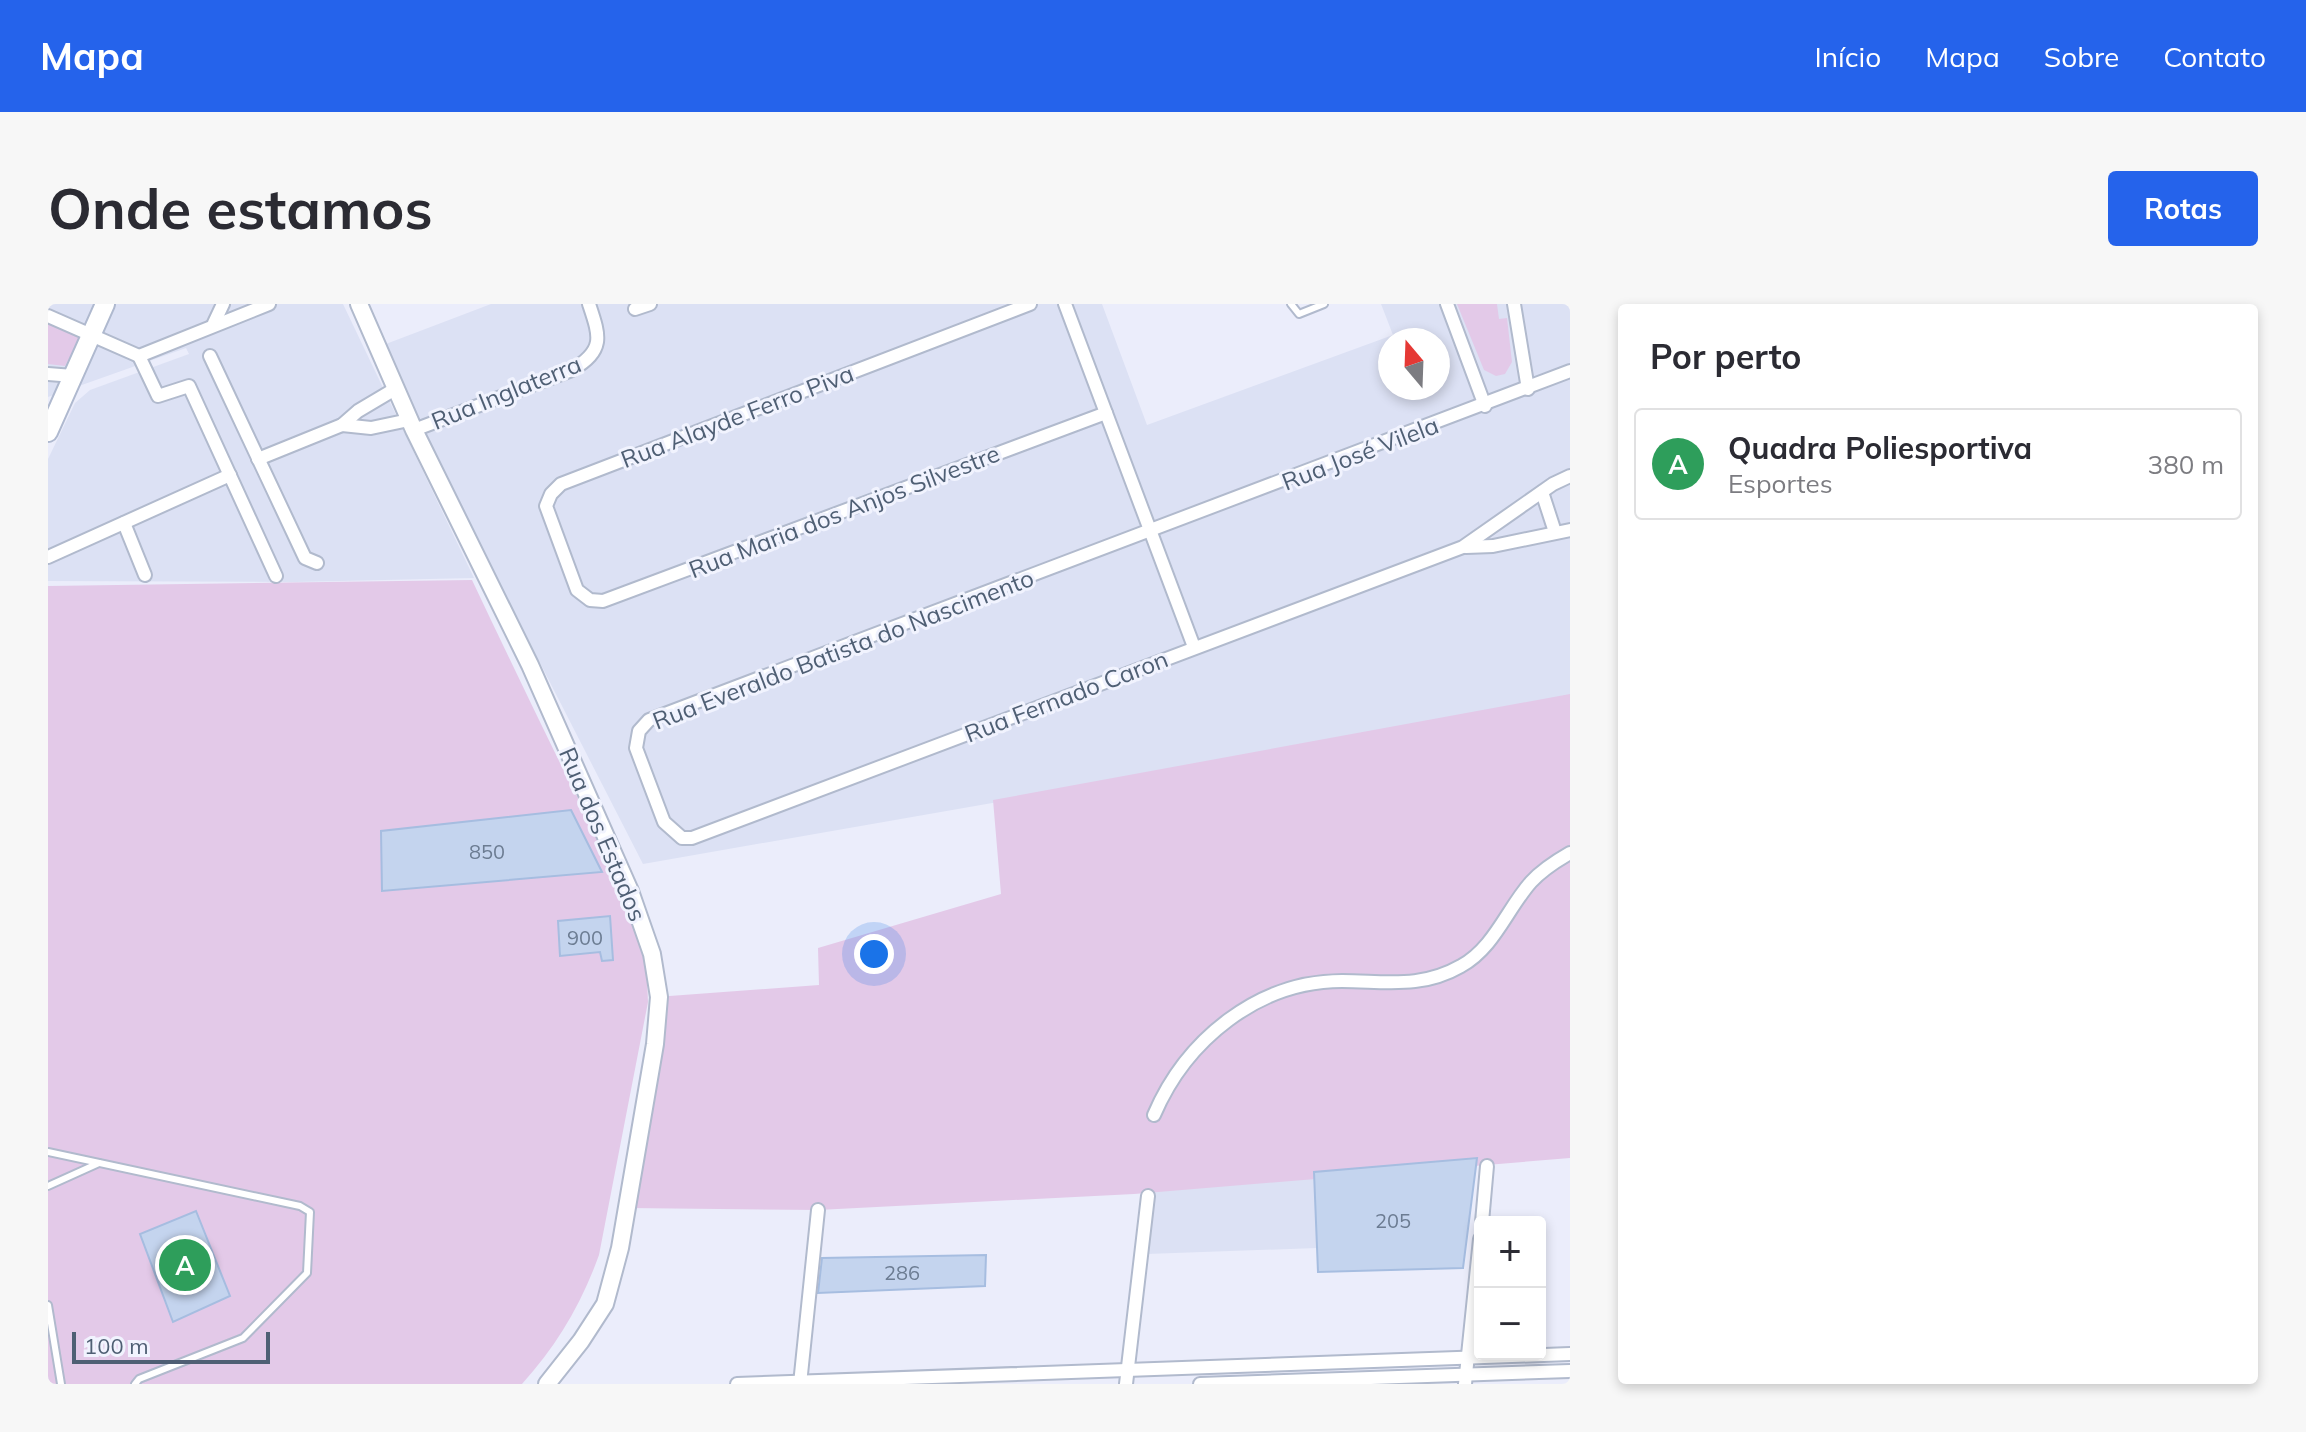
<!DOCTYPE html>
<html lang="pt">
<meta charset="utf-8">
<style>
:root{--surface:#fff;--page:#f7f7f7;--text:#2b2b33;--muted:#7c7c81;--line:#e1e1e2;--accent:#2563eb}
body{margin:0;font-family:Mulish,sans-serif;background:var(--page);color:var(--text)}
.controls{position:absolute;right:24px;bottom:24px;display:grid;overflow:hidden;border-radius:8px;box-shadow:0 4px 12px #0003}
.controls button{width:72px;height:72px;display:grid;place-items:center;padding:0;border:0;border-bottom:2px solid var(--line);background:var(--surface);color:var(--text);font:40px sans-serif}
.compass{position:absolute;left:1330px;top:24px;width:72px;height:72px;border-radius:50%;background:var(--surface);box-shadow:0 4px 12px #0003;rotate:341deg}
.scale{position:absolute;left:24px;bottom:20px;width:198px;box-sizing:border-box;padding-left:8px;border:4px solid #4f5f74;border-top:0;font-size:22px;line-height:28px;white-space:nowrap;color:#4f5f74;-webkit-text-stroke:6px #f1f3fe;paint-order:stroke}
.you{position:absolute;left:826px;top:650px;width:28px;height:28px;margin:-20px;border:6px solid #fff;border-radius:50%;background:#1a73e8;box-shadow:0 0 0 12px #1a73e833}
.badge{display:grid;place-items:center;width:52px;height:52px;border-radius:50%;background:var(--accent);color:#fff;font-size:26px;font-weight:700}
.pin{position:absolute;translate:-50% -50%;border:4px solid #fff;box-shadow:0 2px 8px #0006}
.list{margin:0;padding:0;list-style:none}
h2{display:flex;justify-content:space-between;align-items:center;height:104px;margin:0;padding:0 32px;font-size:34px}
h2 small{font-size:26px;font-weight:400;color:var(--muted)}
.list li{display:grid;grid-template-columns:52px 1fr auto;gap:24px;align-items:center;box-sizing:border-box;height:112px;margin:0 16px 16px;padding:0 16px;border:2px solid var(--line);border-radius:8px}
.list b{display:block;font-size:30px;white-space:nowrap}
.list p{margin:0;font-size:26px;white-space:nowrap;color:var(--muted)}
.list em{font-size:26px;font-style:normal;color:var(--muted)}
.map{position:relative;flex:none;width:1522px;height:1080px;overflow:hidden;border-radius:8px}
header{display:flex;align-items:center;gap:48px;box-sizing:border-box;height:112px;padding:0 40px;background:var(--accent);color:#fff}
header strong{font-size:38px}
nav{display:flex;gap:44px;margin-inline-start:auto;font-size:28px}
.intro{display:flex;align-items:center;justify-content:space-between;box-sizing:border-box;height:192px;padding:0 48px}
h1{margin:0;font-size:56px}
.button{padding:20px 36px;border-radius:8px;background:var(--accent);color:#fff;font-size:28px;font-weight:700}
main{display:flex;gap:48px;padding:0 48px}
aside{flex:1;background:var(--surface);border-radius:8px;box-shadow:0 4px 12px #0003}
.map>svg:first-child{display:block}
.residential{fill:#dce1f4;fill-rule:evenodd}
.green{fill:#e3c9e8}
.building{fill:#c4d4ee;stroke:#a6bde0;stroke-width:2}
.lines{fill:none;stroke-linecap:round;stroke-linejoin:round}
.service-casing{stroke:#b1bacd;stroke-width:10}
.minor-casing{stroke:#b1bacd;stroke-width:16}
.tertiary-casing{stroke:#b1bacd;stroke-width:20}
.secondary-casing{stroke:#afb9cf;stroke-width:22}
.service{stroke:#fff;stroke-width:6}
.minor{stroke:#fff;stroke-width:12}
.tertiary{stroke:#fff;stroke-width:16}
.secondary{stroke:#fff;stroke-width:18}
.labels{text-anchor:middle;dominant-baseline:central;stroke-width:6;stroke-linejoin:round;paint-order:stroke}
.number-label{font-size:20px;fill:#6c7c92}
.street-label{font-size:24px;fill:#4f5f74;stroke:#f1f3fe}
</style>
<header>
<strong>Mapa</strong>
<nav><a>Início</a><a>Mapa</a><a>Sobre</a><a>Contato</a></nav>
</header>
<div class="intro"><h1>Onde estamos</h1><a class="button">Rotas</a></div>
<main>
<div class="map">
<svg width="1522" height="1080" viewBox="0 0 1522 1080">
<rect width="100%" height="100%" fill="#ebedfb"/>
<!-- residential -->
<g class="residential">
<polygon points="0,0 295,0 426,274 247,278 0,277 0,155 27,99 42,86 141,50 138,44 0,93"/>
<path d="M443,0h611l45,121 246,-90 -12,-31h189v398l-927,162 -265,-517zM1342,36h48v48h-48z"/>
<polygon points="1266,868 1269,944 1099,950 1108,877"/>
</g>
<!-- green -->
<g class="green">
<polygon points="1409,0 1449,0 1451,15 1459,14 1464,58 1457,70 1448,72 1436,66"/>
<polygon points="0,16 32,34 17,62 0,60"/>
<path d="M424,276c29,61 58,122 88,183 37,75 88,153 88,239l-49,253c-18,50 -42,90 -77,129h-474v-798z"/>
<polygon points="1522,390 1522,854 1086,890 770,906 580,904 608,693 771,681 770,644 953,590 945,496"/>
</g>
<!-- building -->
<g class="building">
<polygon points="523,506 554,568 334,587 333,527"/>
<polygon points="562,612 565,656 554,657 552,648 512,652 510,617"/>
<polygon points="1429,854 1415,964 1270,968 1266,868"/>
<polygon points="148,907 182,992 125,1018 92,930"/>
<polygon points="938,951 937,982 770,989 774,954"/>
</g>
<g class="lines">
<!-- service casing -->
<g class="service-casing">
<g id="service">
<polyline points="1243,0 1251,10 1276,0"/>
<polyline points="0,848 252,902 262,908 259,969 195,1034 91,1075 87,1080"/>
<polyline points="0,882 51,859"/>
<polyline points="0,1001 13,1080"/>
</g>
</g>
<!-- minor casing -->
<g class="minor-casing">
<g id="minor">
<polyline points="982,0 513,180 503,190 498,202 529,286 542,296 555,297 1058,109"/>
<polyline points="1017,0 1146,343"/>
<polyline points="1399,0 1437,102"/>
<polyline points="1466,0 1480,85"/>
<polyline points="587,5 602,0"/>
<polyline points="0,12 91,52 221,0"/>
<polyline points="166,19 175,0"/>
<polyline points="91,52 110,92 141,82 228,272"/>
<polyline points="162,52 257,254 269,259"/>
<polyline points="1522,67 601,416 591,427 588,444 616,518 634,534 644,534 1415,243 1505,180 1522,172"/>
<polyline points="0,70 25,72"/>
<polyline points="294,121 323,124 361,116"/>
<path d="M366,126l158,-60c33,-20 28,-33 17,-66"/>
<polyline points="210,155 294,121 310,107 347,85"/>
<polyline points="1494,188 1507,228"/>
<polyline points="76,219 97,271"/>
<polyline points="1418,243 1445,242 1522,226"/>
<polyline points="0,253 182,171"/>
<path d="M1106,811c32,-75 104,-134 188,-134 43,0 79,8 119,-15 33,-18 46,-57 70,-84 11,-12 25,-21 39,-29"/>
<polyline points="1434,918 1439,862"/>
<polyline points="689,1080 1522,1050"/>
<polyline points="752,1080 770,906"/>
<polyline points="1078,1080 1100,892"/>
<polyline points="1152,1080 1522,1067"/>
<polyline points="1417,1080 1432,935"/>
</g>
</g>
<!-- tertiary casing -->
<g class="tertiary-casing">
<polyline id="tertiary" points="311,0 366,126 482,361 582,587 604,650 611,693 607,740 572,944 557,1000 533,1037 499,1080"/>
</g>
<!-- secondary casing -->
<g class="secondary-casing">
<polyline id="secondary" points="0,128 57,0"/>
</g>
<!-- service -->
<use href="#service" class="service"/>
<!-- minor -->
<use href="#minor" class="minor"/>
<!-- tertiary -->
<use href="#tertiary" class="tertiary"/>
<!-- secondary -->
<use href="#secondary" class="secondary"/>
</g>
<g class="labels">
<!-- number labels -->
<g class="number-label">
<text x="439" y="547">850</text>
<text x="537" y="633">900</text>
<text x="1345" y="916">205</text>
<text x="854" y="968">286</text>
</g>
<!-- street labels -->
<g class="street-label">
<text transform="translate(458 88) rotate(-22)">Rua Inglaterra</text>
<text transform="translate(689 112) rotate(-21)">Rua Alayde Ferro Piva</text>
<text transform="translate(1312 149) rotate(-21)">Rua José Vilela</text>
<text transform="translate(796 207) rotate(-21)">Rua Maria dos Anjos Silvestre</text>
<text transform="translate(795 345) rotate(-21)">Rua Everaldo Batista do Nascimento</text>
<text transform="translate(1018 392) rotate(-21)">Rua Fernado Caron</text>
<text transform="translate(555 530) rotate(67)">Rua dos Estados</text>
</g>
</g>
</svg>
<div class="controls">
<button>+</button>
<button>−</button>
</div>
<svg class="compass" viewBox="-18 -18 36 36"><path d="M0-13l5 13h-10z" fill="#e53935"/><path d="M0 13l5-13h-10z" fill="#7c7c81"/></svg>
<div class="scale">100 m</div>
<div class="you"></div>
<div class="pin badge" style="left:137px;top:961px;background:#2e9e5b">A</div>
</div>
<aside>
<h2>Por perto<small></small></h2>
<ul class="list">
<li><span class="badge" style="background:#2e9e5b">A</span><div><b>Quadra Poliesportiva</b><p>Esportes</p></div><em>380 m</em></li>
</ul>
</aside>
</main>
